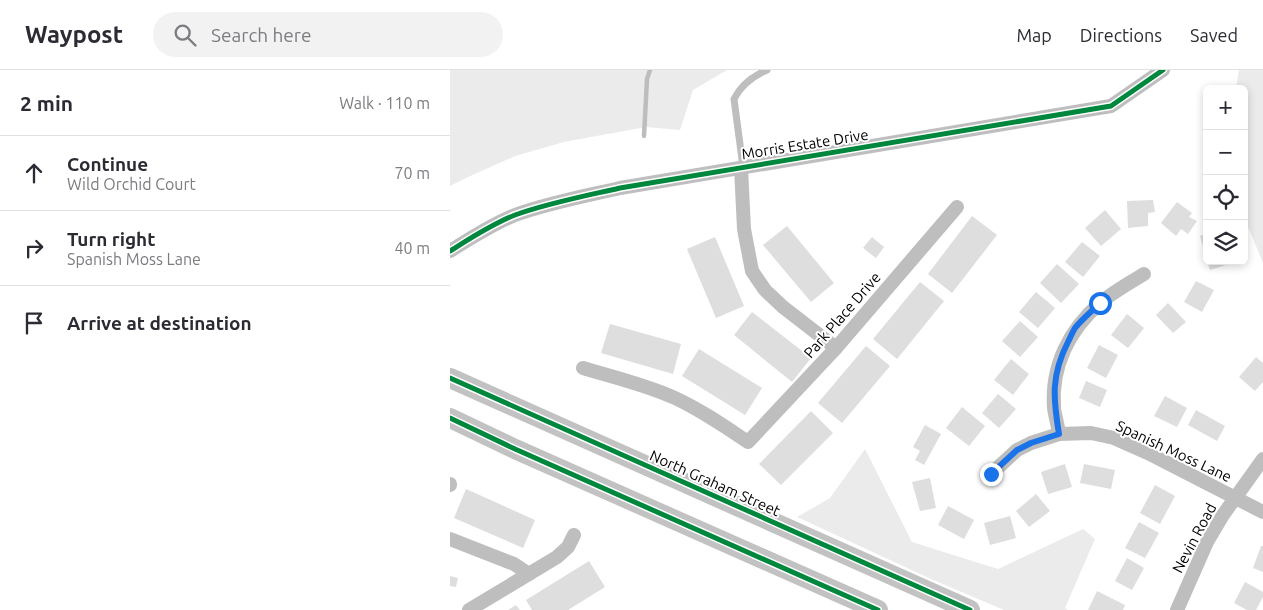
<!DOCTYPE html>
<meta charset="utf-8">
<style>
:root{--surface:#fff;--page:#f2f2f3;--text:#2b2b33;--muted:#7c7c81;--line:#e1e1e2}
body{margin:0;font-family:Ubuntu,sans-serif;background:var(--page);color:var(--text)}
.controls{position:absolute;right:15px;top:15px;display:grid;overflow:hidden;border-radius:8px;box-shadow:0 2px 8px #0003}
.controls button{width:45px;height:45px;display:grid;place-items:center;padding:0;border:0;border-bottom:1px solid var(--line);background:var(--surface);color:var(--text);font:25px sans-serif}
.stop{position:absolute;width:15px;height:15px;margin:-11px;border:4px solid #1a73e8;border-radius:50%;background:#fff}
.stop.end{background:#1a73e8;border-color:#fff;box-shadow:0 1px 5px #0008}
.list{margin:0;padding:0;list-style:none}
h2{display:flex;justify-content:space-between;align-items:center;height:65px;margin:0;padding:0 20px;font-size:21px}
h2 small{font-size:16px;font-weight:400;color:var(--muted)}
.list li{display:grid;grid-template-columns:32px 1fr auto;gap:15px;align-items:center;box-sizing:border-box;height:75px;padding:0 20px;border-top:1px solid var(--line)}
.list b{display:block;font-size:19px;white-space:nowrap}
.list p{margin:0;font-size:16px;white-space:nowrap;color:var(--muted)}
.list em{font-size:16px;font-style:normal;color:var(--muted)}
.icon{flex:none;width:28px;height:28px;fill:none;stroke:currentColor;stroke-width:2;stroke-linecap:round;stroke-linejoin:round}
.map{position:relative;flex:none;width:813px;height:540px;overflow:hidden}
header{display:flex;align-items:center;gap:30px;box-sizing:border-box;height:70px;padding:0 25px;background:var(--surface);border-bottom:1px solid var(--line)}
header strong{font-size:24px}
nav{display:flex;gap:28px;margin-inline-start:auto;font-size:18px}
.search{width:350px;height:45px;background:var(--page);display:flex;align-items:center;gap:12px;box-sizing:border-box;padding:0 18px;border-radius:28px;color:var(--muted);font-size:19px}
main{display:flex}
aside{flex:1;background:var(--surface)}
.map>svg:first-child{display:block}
.green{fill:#ebebeb}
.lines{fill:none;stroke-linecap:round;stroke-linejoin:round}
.stream{stroke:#bdbdbd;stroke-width:4.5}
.building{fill:#dedede}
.service{stroke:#bebebe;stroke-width:7}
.minor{stroke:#bebebe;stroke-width:14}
.secondary{stroke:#c2c2c2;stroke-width:20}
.cycleway-casing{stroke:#fff;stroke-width:8}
.cycleway{stroke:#00873e;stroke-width:5}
.route{stroke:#1a73e8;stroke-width:6}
.labels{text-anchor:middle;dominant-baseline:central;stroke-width:4;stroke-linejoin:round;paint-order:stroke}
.street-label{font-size:15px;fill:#000;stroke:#fff}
</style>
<header>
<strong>Waypost</strong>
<div class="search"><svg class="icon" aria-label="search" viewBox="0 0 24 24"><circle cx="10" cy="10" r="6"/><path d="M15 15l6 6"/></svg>Search here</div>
<nav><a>Map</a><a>Directions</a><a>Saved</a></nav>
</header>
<main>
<aside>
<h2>2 min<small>Walk · 110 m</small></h2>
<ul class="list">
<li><svg class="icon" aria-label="ahead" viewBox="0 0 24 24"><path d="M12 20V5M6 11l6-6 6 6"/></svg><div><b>Continue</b><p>Wild Orchid Court</p></div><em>70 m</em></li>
<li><svg class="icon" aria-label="right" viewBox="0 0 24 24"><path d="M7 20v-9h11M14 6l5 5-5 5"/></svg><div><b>Turn right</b><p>Spanish Moss Lane</p></div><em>40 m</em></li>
<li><svg class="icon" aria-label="arrive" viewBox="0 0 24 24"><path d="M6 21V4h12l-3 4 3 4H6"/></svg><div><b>Arrive at destination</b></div></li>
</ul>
</aside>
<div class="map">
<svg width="813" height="540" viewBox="0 0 813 540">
<rect width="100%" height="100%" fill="#fff"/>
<!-- green -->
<g class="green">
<polygon points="0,0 277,0 243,20 230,60 196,57 114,72 65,86 18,107 0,116"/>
<polygon points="789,0 813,0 813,193 794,147 794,19 786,19"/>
<polygon points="415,379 462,472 548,499 633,459 645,469 615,538 618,540 554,540 481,509 347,447 380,428"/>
</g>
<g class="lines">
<!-- stream -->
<polyline class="stream" points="194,66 197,9 200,0"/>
</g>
<!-- building -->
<g class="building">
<polygon points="703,130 705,142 698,143 698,156 678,158 677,131"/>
<polygon points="727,132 742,143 739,147 747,151 738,164 731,159 726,166 711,153"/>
<polygon points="655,140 671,159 651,176 635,158"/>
<polygon points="522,146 547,165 502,223 478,204"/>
<polygon points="337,156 384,213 361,232 313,175"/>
<polygon points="757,163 757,187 756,187 750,166"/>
<polygon points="265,167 294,236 266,248 237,179"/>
<polygon points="422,167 434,177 426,188 413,178"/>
<polygon points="632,172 650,186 633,207 615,192"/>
<polygon points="757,191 778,191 779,194 760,200"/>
<polygon points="607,194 629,214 611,233 590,213"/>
<polygon points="746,211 764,220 752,242 734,232"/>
<polygon points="470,212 494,231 447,289 423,269"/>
<polygon points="586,222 605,238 588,258 569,242"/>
<polygon points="718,233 736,252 723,263 706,245"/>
<polygon points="302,242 361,288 342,312 284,265"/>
<polygon points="677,244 694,258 678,278 661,265"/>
<polygon points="570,251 588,267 570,287 552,271"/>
<polygon points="160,254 231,274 223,304 151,283"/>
<polygon points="649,275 668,285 656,308 637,298"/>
<polygon points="416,276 440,296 392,353 368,333"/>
<polygon points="249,279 312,318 295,345 232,306"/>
<polygon points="806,287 813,293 813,312 805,321 789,307"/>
<polygon points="561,289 579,304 563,325 544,310"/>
<polygon points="636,311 657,320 650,337 629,328"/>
<polygon points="548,324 566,339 549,358 532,343"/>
<polygon points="715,326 737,338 727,357 704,346"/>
<polygon points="512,337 535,356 519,376 496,358"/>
<polygon points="746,340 775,356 767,371 738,355"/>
<polygon points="361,341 383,363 331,415 309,394"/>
<polygon points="475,355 491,364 474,395 465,390 470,381 463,377"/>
<polygon points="615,394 622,417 598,424 591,402"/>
<polygon points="634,394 665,400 661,419 630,413"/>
<polygon points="480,408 486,438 470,441 462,412"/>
<polygon points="705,415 725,426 710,454 690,443"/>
<polygon points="16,419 85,450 73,478 4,448"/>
<polygon points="586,424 600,441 579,457 566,441"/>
<polygon points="498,436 524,450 514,469 488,455"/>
<polygon points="560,446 566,468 540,475 534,453"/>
<polygon points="689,452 709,463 695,488 675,478"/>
<polygon points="811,476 813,476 813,502 803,498"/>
<polygon points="677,488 694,498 682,520 665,511"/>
<polygon points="139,491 155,517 118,540 82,540 76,530"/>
<polygon points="0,506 8,508 6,517 0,516"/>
<polygon points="795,512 813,522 813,527 806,540 797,540 784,533"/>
<polygon points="647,521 675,535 673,540 638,540"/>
<polygon points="66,535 70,540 58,540"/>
</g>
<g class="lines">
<!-- service -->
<path class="service" d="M293,97l-9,-68c7,-14 19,-23 33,-29"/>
<!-- minor -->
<g class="minor">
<polyline points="291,98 294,159 302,201 315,220 333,237 386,278"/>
<path d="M0,181c21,-13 42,-27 65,-36 33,-12 70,-19 105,-27l491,-82 52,-36"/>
<path d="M133,298c30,9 64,17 92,30 26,12 49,28 73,44l88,-94 121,-141"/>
<path d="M609,364c-1,-9 -4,-18 -5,-26 -3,-42 15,-78 46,-105 13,-11 29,-20 44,-29"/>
<polyline points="541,404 567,380 581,373 609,364 641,363 664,368 698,383 813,442"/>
<polyline points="0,415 0,414"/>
<polyline points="0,469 64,494 79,504"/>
<polyline points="19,540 107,487 118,477 124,465"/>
<polyline points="727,540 757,472 773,445 813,389"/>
</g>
<!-- secondary -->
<g class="secondary">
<polyline points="0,308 520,540"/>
<polyline points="0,348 65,379 428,540"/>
</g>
<!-- cycleway casing -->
<g class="cycleway-casing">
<g id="cycleway">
<path d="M0,181c21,-13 42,-27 65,-36 33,-12 70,-19 105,-27l491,-82 52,-36"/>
<polyline points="0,308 520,540"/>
<polyline points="0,348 65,379 428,540"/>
</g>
</g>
<!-- cycleway -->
<use href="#cycleway" class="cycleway"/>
</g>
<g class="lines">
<!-- route -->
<path class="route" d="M541,404l26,-24 14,-7 28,-9c-6,-36 -8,-59 9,-92 2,-4 4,-9 7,-14 7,-9 17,-17 25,-25"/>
</g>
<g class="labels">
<!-- street labels -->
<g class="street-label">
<text transform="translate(355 74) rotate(-9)">Morris Estate Drive</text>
<text transform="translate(392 245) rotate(-49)">Park Place Drive</text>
<text transform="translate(724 381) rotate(25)">Spanish Moss Lane</text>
<text transform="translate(265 413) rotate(24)">North Graham Street</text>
<text transform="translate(744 468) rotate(-62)">Nevin Road</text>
</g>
</g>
</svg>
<div class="controls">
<button>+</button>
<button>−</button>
<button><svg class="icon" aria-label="locate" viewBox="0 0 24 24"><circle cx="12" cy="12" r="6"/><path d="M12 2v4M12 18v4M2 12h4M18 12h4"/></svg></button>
<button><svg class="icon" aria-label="layers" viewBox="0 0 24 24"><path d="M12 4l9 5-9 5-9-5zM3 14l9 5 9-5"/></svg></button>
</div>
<div class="stop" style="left:650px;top:233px"></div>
<div class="stop end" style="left:541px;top:404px"></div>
</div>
</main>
